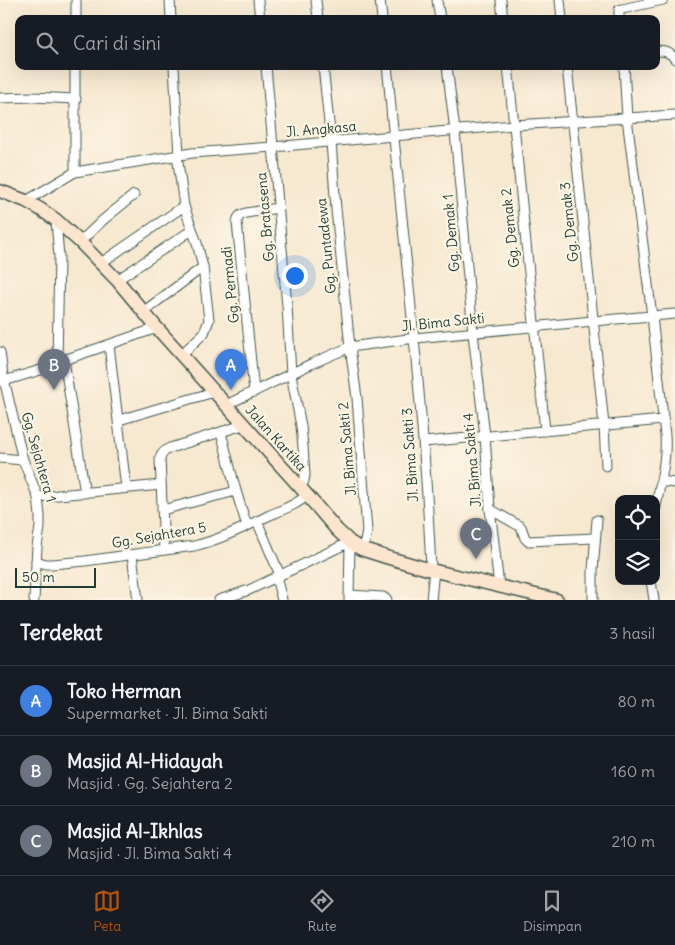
<!DOCTYPE html>
<html lang="id">
<meta charset="utf-8">
<style>
:root{--surface:#171b24;--page:#20242c;--text:#f1f3f6;--muted:#9ea1a6;--line:#363941;--accent:#b45309}
body{margin:0;font-family:Delius,sans-serif;background:var(--page);color:var(--text)}
.controls{position:absolute;right:15px;bottom:15px;display:grid;overflow:hidden;border-radius:10px;box-shadow:0 5px 20px #0002}
.controls button{width:45px;height:45px;display:grid;place-items:center;padding:0;border:0;border-bottom:1px solid var(--line);background:var(--surface);color:var(--text);font:25px sans-serif}
.scale{position:absolute;left:15px;bottom:12px;width:81px;box-sizing:border-box;padding-left:5px;border:2px solid #1f3d34;border-top:0;font-size:14px;line-height:18px;white-space:nowrap;color:#1f3d34;-webkit-text-stroke:4px #fcf5e5;paint-order:stroke}
.you{position:absolute;left:294px;top:275px;width:18px;height:18px;margin:-12px;border:4px solid #fff;border-radius:50%;background:#1a73e8;box-shadow:0 0 0 8px #1a73e833}
.badge{display:grid;place-items:center;width:32px;height:32px;border-radius:50%;background:var(--accent);color:#fff;font-size:16px;font-weight:700}
.pin{position:absolute;translate:-50% -41px;filter:drop-shadow(0 1px 2px #0008)}
.pin::after{content:'';position:absolute;top:26px;width:18px;height:15px;background:inherit;clip-path:polygon(0 0,100% 0,50% 100%)}
.list{margin:0;padding:0;list-style:none}
h2{display:flex;justify-content:space-between;align-items:center;height:65px;margin:0;padding:0 20px;font-size:21px}
h2 small{font-size:16px;font-weight:400;color:var(--muted)}
.list li{display:grid;grid-template-columns:32px 1fr auto;gap:15px;align-items:center;box-sizing:border-box;height:70px;padding:0 20px;border-top:1px solid var(--line)}
.list b{display:block;font-size:19px;white-space:nowrap}
.list p{margin:0;font-size:16px;white-space:nowrap;color:var(--muted)}
.list em{font-size:16px;font-style:normal;color:var(--muted)}
.icon{flex:none;width:28px;height:28px;fill:none;stroke:currentColor;stroke-width:2;stroke-linecap:round;stroke-linejoin:round}
.map{position:relative;flex:none;width:675px;height:600px;overflow:hidden}
.search{position:absolute;background:var(--surface);box-shadow:0 5px 20px #0002;left:15px;right:15px;top:15px;height:55px;display:flex;align-items:center;gap:12px;box-sizing:border-box;padding:0 18px;border-radius:10px;color:var(--muted);font-size:19px}
.sheet{height:275px;background:var(--surface)}
nav{display:flex;justify-content:space-around;align-items:center;box-sizing:border-box;height:70px;border-top:1px solid var(--line);background:var(--surface);font-size:14px;color:var(--muted)}
nav a{display:grid;justify-items:center;gap:2px}
nav .on{color:var(--accent)}
.map>svg:first-child{display:block}
.lines{fill:none;stroke-linecap:round;stroke-linejoin:round}
.street-casing{stroke:#3f574b;stroke-width:11}
.secondary-casing{stroke:#3f574b;stroke-width:15}
.street{stroke:#fff;stroke-width:9}
.secondary{stroke:#fce5cf;stroke-width:12}
.labels{text-anchor:middle;dominant-baseline:central;stroke-width:4.5;stroke-linejoin:round;paint-order:stroke}
.street-label{font-size:14px;fill:#1f3d34;stroke:#fcf5e5}
</style>
<div class="map">
<svg width="675" height="600" viewBox="0 0 675 600">
<rect width="100%" height="100%" fill="#fcf5e5"/>
<filter id="ink" filterUnits="userSpaceOnUse"><feTurbulence type="fractalNoise" baseFrequency=".02" numOctaves="2"/><feDisplacementMap in="SourceGraphic" scale="10" xChannelSelector="R" yChannelSelector="G"/><feConvolveMatrix kernelMatrix="1 2 1 2 8 2 1 2 1" color-interpolation-filters="sRGB"/></filter>
<filter id="wash" filterUnits="userSpaceOnUse"><feTurbulence type="fractalNoise" baseFrequency=".0096" numOctaves="4" result="noise"/><feDisplacementMap in="SourceGraphic" scale="20" xChannelSelector="R" yChannelSelector="G"/><feGaussianBlur stdDeviation="1.12" result="paint"/><feColorMatrix in="noise" values="0 0 0 0 0 0 0 0 0 0 0 0 0 0 0 0 0 1.4 0 .05"/><feComposite in="paint" operator="in"/></filter>
<g filter="url(#wash)">
<rect width="100%" height="100%" fill="#f7e8d0"/>
</g>
<g filter="url(#ink)">
<g class="lines">
<!-- street casing -->
<g class="street-casing">
<g id="street">
<polyline points="170,0 171,19"/>
<polyline points="258,0 260,19"/>
<polyline points="316,0 318,19"/>
<polyline points="380,0 382,19"/>
<polyline points="437,0 440,19"/>
<polyline points="501,0 503,19"/>
<polyline points="560,0 562,19"/>
<polyline points="76,19 76,0"/>
<polyline points="619,19 619,10 622,9 663,0"/>
<path d="M656,51c9,0 14,1 19,8"/>
<polyline points="75,66 75,172"/>
<polyline points="174,66 179,155"/>
<polyline points="266,66 287,306 291,374 301,426 303,447 305,475 304,481 300,487"/>
<polyline points="323,66 331,142 336,209 350,347 357,398 367,531 365,542 361,549"/>
<path d="M387,66c3,24 4,48 7,72 14,144 31,287 37,432"/>
<polyline points="447,66 455,131 473,333 485,436 490,509 499,586"/>
<polyline points="508,66 545,431"/>
<polyline points="567,66 604,425 606,466"/>
<path d="M624,66l3,52 25,198 13,119c2,24 -5,48 -9,72"/>
<polyline points="0,98 32,97 76,99"/>
<polyline points="177,155 184,206 197,243 203,267 209,320 204,333 181,355"/>
<polyline points="26,201 75,172 192,153 273,147 514,125 675,115"/>
<polyline points="56,220 59,257 57,363"/>
<polyline points="80,242 103,220 134,195"/>
<polyline points="101,263 184,206"/>
<polyline points="117,280 192,230"/>
<polyline points="143,312 203,267"/>
<polyline points="109,345 126,488"/>
<polyline points="0,352 3,375 23,460 38,497 40,516 40,527 37,547 34,600"/>
<polyline points="64,360 85,493"/>
<polyline points="4,381 47,368 64,360 157,328"/>
<path d="M254,392l-17,-170c1,-6 3,-7 9,-9l32,-5"/>
<polyline points="226,405 313,363 350,347 415,338 593,321 675,314"/>
<polyline points="119,420 214,392"/>
<polyline points="221,432 236,491 247,526"/>
<polyline points="424,442 663,420"/>
<polyline points="0,458 23,460"/>
<polyline points="661,481 675,483"/>
<polyline points="38,497 161,485"/>
<polyline points="490,509 521,527 525,538 528,541 595,538"/>
<polyline points="162,510 236,491"/>
<polyline points="257,521 280,575"/>
<path d="M164,550l-4,-92c2,-5 5,-8 10,-10l73,-23"/>
<polyline points="132,555 138,600"/>
<path d="M36,561l10,3h6l33,-3 109,-15c26,-6 51,-19 76,-31 12,-5 27,-10 37,-20"/>
<polyline points="276,577 282,600"/>
<polyline points="651,581 654,600"/>
<polyline points="349,595 383,597 387,600"/>
<polyline points="219,600 249,590 350,542 349,600"/>
<polyline points="431,600 434,570"/>
<polyline points="593,600 593,570 597,520"/>
</g>
</g>
<!-- secondary casing -->
<g class="secondary-casing">
<polyline id="secondary" points="0,191 26,201 40,209 56,220 80,242 117,280 157,328 300,487 337,530 350,542 361,549 386,557 431,570 557,600"/>
</g>
<!-- street -->
<use href="#street" class="street"/>
<!-- secondary -->
<use href="#secondary" class="secondary"/>
</g>
</g>
<g class="labels">
<!-- street labels -->
<g class="street-label">
<text transform="translate(321 129) rotate(-5)">Jl. Angkasa</text>
<text transform="translate(265 217) rotate(-95)">Gg. Bratasena</text>
<text transform="translate(569 222) rotate(-96)">Gg. Demak 3</text>
<text transform="translate(510 228) rotate(-96)">Gg. Demak 2</text>
<text transform="translate(451 233) rotate(-95)">Gg. Demak 1</text>
<text transform="translate(326 246) rotate(-96)">Gg. Puntadewa</text>
<text transform="translate(230 285) rotate(-96)">Gg. Permadi</text>
<text transform="translate(443 322) rotate(-6)">Jl. Bima Sakti</text>
<text transform="translate(276 438) rotate(48)">Jalan Kartika</text>
<text transform="translate(347 449) rotate(-95)">Jl. Bima Sakti 2</text>
<text transform="translate(410 455) rotate(-94)">Jl. Bima Sakti 3</text>
<text transform="translate(39 457) rotate(74)">Gg. Sejahtera 1</text>
<text transform="translate(472 460) rotate(-95)">Jl. Bima Sakti 4</text>
<text transform="translate(159 535) rotate(-10)">Gg. Sejahtera 5</text>
</g>
</g>
</svg>
<div class="controls">
<button><svg class="icon" aria-label="locate" viewBox="0 0 24 24"><circle cx="12" cy="12" r="6"/><path d="M12 2v4M12 18v4M2 12h4M18 12h4"/></svg></button>
<button><svg class="icon" aria-label="layers" viewBox="0 0 24 24"><path d="M12 4l9 5-9 5-9-5zM3 14l9 5 9-5"/></svg></button>
</div>
<div class="scale">50 m</div>
<div class="you"></div>
<div class="pin badge" style="left:231px;top:390px;background:#3f7fe0">A</div>
<div class="pin badge" style="left:54px;top:390px;background:#6b7280">B</div>
<div class="pin badge" style="left:476px;top:559px;background:#6b7280">C</div>
<div class="search"><svg class="icon" aria-label="search" viewBox="0 0 24 24"><circle cx="10" cy="10" r="6"/><path d="M15 15l6 6"/></svg>Cari di sini</div>
</div>
<section class="sheet">
<h2>Terdekat<small>3 hasil</small></h2>
<ul class="list">
<li><span class="badge" style="background:#3f7fe0">A</span><div><b>Toko Herman</b><p>Supermarket · Jl. Bima Sakti</p></div><em>80 m</em></li>
<li><span class="badge" style="background:#6b7280">B</span><div><b>Masjid Al-Hidayah</b><p>Masjid · Gg. Sejahtera 2</p></div><em>160 m</em></li>
<li><span class="badge" style="background:#6b7280">C</span><div><b>Masjid Al-Ikhlas</b><p>Masjid · Jl. Bima Sakti 4</p></div><em>210 m</em></li>
</ul>
</section>
<nav>
<a class="on"><svg class="icon" aria-label="map" viewBox="0 0 24 24"><path d="M3 6l6-2 6 2 6-2v14l-6 2-6-2-6 2zM9 4v14M15 6v14"/></svg>Peta</a>
<a><svg class="icon" aria-label="directions" viewBox="0 0 24 24"><path d="M12 3l9 9-9 9-9-9zM9 14v-3h6M13 9l2 2-2 2"/></svg>Rute</a>
<a><svg class="icon" aria-label="saved" viewBox="0 0 24 24"><path d="M7 4h10v16l-5-4-5 4z"/></svg>Disimpan</a>
</nav>
